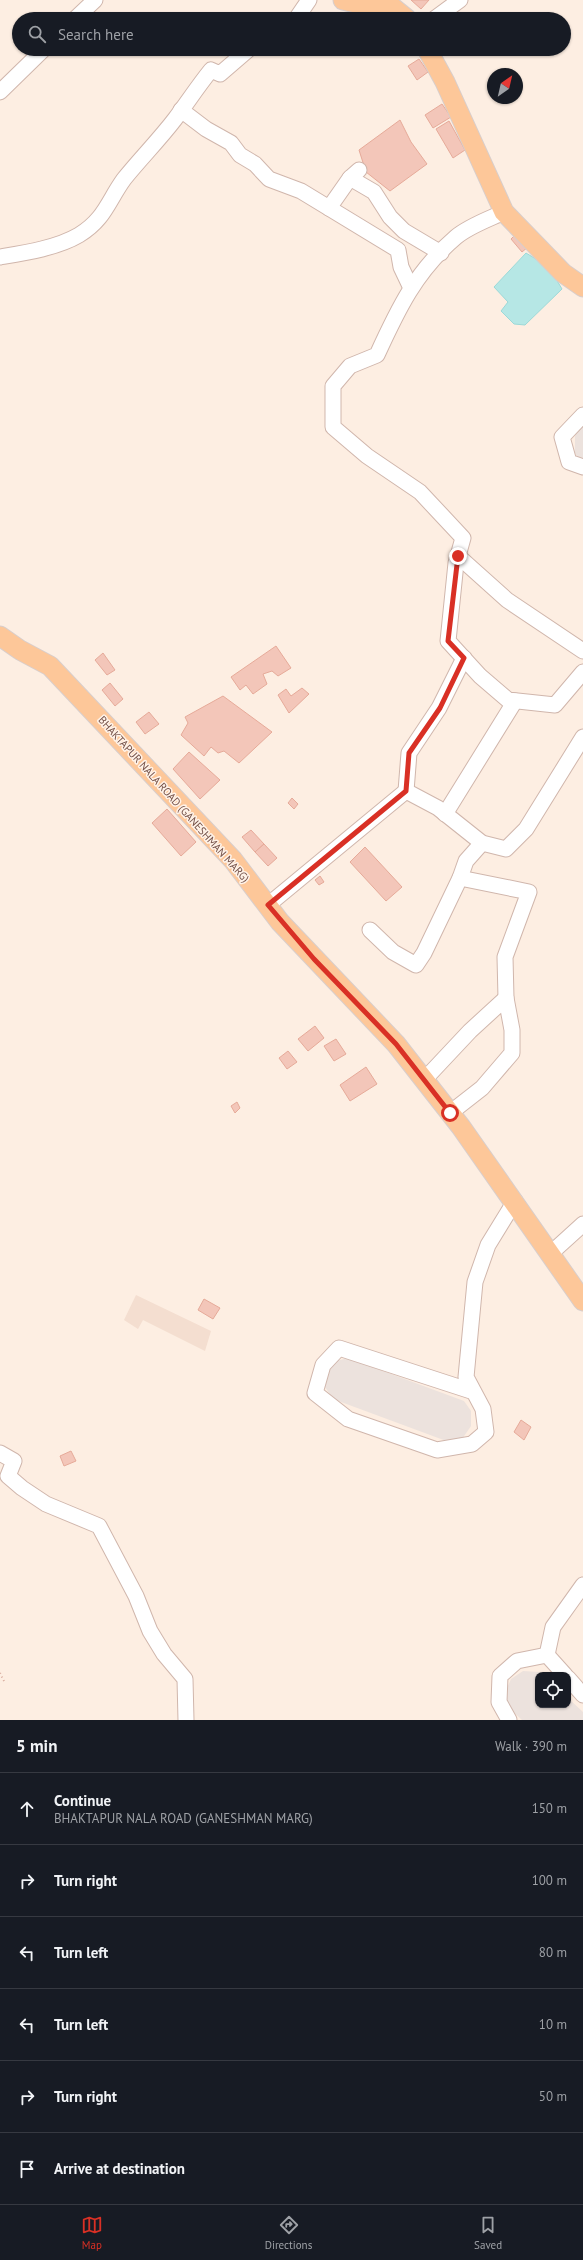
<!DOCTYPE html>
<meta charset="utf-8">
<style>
:root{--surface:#171b24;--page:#242831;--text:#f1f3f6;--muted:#9ea1a6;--line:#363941;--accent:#d93025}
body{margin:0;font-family:"PT Sans",sans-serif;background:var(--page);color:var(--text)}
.controls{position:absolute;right:12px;bottom:12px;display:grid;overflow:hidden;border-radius:8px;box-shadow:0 1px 3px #0004}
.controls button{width:36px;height:36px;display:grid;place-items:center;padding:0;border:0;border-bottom:1px solid var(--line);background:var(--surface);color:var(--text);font:20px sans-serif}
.compass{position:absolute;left:487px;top:68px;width:36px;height:36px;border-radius:50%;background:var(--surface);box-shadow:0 1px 3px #0004;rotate:34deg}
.stop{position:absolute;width:12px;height:12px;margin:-9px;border:3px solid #d93025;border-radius:50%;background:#fff}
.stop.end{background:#d93025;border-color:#fff;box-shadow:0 1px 4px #0008}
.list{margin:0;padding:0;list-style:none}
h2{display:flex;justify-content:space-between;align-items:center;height:52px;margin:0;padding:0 16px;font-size:17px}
h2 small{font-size:13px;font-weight:400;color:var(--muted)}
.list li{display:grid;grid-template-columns:26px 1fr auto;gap:12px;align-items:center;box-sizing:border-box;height:72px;padding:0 16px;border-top:1px solid var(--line)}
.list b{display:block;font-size:15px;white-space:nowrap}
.list p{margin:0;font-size:13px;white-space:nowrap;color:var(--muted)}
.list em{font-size:13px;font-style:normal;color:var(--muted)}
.icon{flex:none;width:22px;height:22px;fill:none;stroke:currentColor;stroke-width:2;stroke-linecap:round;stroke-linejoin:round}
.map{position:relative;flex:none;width:583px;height:1720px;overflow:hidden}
.search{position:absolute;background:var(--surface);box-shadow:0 1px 3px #0004;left:12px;right:12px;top:12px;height:44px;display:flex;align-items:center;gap:10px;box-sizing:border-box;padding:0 14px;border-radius:22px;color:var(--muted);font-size:15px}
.sheet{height:484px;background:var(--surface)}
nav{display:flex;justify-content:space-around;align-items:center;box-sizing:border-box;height:56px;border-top:1px solid var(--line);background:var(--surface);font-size:11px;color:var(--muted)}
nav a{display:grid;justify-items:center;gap:2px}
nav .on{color:var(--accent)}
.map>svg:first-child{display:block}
.residential{fill:#f4ded0}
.industrial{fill:#ece2dd}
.water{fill:#b6e7e5;stroke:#9cd9d8}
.building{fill:#f3c6b9;stroke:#e6aa99}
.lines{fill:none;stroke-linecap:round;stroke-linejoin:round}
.minor-casing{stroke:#d0b6ac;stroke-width:17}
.major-casing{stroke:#d8cecc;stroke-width:21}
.path{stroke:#d7aa9c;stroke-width:2;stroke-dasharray:1 3;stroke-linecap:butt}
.minor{stroke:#fff;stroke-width:15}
.major{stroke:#fdc799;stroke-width:19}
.route{stroke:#d93025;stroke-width:5}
.labels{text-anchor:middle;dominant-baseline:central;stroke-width:3;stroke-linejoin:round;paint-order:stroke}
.street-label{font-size:11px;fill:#755148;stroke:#fff3e9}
</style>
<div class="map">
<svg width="583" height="1720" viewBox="0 0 583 1720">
<rect width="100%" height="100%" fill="#fdeee2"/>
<!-- residential -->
<polygon class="residential" points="136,1295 211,1331 205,1351 143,1320 138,1329 124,1320"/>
<!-- industrial -->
<g class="industrial">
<polygon points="583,422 583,464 575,453 575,436"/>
<polygon points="348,1358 464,1401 471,1411 471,1426 462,1439 449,1442 333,1399 325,1387 327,1372 336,1361"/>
<polygon points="523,1671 539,1672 542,1675 538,1675 538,1705 568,1705 568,1698 583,1712 583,1720 522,1720 508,1707 505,1693 511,1679"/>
</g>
<!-- water -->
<polygon class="water" points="526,253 549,267 562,289 525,325 514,324 501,311 508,302 494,287"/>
<!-- building -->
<g class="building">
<polygon points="411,0 429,0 421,9"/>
<polygon points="419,59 428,72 417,80 408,66"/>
<polygon points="442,104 451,117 433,128 425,115"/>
<polygon points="400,120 411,142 427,164 390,191 366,172 359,150"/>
<polygon points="449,121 465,150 453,158 436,129"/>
<polygon points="516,234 528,247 522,252 511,239"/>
<polygon points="276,646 291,668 278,676 272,671 263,674 267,684 253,694 246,685 240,690 231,677"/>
<polygon points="103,653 115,670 107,675 95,660"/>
<polygon points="110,683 123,699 115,706 102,690"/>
<polygon points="302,688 309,694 289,713 278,695 286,689 291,696"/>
<polygon points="223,696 272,732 239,763 224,751 218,753 211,747 204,756 181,735 188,723 185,717"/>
<polygon points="149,712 159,724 145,734 136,722"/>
<polygon points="189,752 220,780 200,799 173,769"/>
<polygon points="292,798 298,804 294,809 288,803"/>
<polygon points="167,809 196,842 181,856 152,823"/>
<polygon points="251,830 264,844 255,852 242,837"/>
<polygon points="264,844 277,858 268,866 255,852"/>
<polygon points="365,847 402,887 386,901 350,862"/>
<polygon points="320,876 324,882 319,885 315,880"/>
<polygon points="315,1026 324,1038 308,1051 298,1039"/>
<polygon points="336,1039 346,1054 334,1061 324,1046"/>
<polygon points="288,1051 297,1062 287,1069 279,1058"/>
<polygon points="366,1067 377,1084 350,1101 340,1085"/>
<polygon points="237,1102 240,1108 235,1113 231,1106"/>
<polygon points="204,1299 220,1308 213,1319 198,1310"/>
<polygon points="521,1420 531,1427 524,1440 514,1432"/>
<polygon points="71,1451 76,1461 64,1466 60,1456"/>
</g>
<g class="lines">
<!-- minor casing -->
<g class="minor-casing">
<g id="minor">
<polyline points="75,19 95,0"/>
<polyline points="296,19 309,0"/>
<polyline points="434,19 460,0"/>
<polyline points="0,92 44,49"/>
<polyline points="181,110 206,129 231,143 240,155 255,164 269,179 301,191 398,250 401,267 411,288"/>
<polyline points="359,170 350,178 374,192 390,217 404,231 441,253"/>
<polyline points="329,208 350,178"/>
<path d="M504,212c-15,7 -35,14 -48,25 -40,34 -58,72 -79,118l-27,11 -17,20v41l34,29 53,36 43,46 -7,25 -8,78 32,35 28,24 47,5 28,-33"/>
<path d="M0,257c24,-4 57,-9 79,-22 26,-16 29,-34 45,-56 16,-20 35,-39 51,-60 12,-16 23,-33 36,-49l9,4 29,-25"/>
<polyline points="583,415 562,437 569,462 583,467"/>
<polyline points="458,556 507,600 583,651"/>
<polyline points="406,791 409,753 439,708 464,658"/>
<polyline points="445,814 515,701"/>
<polyline points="460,878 466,861 482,843"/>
<polyline points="268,905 406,791 438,808 482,843 506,849 526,829 583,737"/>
<polyline points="370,930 393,952 416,965 424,953 460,878 529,892 505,957 506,998"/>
<polyline points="424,1080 470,1031 506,998 512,1030 512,1053 482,1088 450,1113"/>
<polyline points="550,1254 583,1224"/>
<polyline points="474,1392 339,1348 323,1365 315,1393 348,1419 437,1450 472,1444 486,1432 483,1409 466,1377 475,1282 488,1245 515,1201"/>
<polyline points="0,1453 14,1461 8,1476 22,1488 46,1504 99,1526 136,1596 150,1631 164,1654 185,1679 186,1720"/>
<polyline points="547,1655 553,1627 583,1585"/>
<polyline points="547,1655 565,1675"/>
<polyline points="568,1678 583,1695"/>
<polyline points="509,1720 499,1702 500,1676 517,1661 547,1655"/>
</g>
</g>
<!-- major casing -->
<g class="major-casing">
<g id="major">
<polyline points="343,0 364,5 391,6 407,19"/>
<polyline points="427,49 445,82 504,212 563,273 583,287"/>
<polyline points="0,636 20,650 50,666 233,860 280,922 396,1044 461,1127 583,1301"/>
</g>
</g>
<!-- path -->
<polyline class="path" points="0,1673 4,1681"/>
<!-- minor -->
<use href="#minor" class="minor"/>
<!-- major -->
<use href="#major" class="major"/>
</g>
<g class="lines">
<!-- route -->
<polyline class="route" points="450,1113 396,1044 314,959 268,905 406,791 409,753 440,708 464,658 448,641 458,556"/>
</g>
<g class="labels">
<!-- street labels -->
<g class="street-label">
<text transform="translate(174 799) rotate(48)">BHAKTAPUR NALA ROAD (GANESHMAN MARG)</text>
</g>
</g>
</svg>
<div class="controls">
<button><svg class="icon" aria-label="locate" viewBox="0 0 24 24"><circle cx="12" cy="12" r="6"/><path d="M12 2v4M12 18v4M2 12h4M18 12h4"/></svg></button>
</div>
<svg class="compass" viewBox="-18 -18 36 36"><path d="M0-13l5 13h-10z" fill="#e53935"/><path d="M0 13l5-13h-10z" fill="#9ea1a6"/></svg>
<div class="stop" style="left:450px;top:1113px"></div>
<div class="stop end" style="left:458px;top:556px"></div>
<div class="search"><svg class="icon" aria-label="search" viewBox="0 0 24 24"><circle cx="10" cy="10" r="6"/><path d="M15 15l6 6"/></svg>Search here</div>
</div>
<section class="sheet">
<h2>5 min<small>Walk · 390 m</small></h2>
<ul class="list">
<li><svg class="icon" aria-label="ahead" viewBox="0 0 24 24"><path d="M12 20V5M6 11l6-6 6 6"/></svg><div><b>Continue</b><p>BHAKTAPUR NALA ROAD (GANESHMAN MARG)</p></div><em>150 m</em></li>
<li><svg class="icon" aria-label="right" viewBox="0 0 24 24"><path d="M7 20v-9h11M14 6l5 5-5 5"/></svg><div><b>Turn right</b></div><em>100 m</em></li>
<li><svg class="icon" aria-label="left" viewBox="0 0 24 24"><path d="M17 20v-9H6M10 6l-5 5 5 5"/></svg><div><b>Turn left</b></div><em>80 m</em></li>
<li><svg class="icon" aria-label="left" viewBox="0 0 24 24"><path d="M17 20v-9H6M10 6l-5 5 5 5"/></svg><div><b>Turn left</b></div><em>10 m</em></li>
<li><svg class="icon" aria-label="right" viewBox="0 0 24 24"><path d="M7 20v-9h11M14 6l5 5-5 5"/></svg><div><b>Turn right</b></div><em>50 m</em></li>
<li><svg class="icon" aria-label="arrive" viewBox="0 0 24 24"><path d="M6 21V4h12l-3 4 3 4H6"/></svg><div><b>Arrive at destination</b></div></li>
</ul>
</section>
<nav>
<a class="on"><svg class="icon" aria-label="map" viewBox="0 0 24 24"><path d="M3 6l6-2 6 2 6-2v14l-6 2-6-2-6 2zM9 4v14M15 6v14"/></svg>Map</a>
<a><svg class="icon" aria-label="directions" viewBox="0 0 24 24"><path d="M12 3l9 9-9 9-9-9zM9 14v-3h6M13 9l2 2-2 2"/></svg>Directions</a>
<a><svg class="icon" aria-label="saved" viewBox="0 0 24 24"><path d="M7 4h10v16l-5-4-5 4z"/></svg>Saved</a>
</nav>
